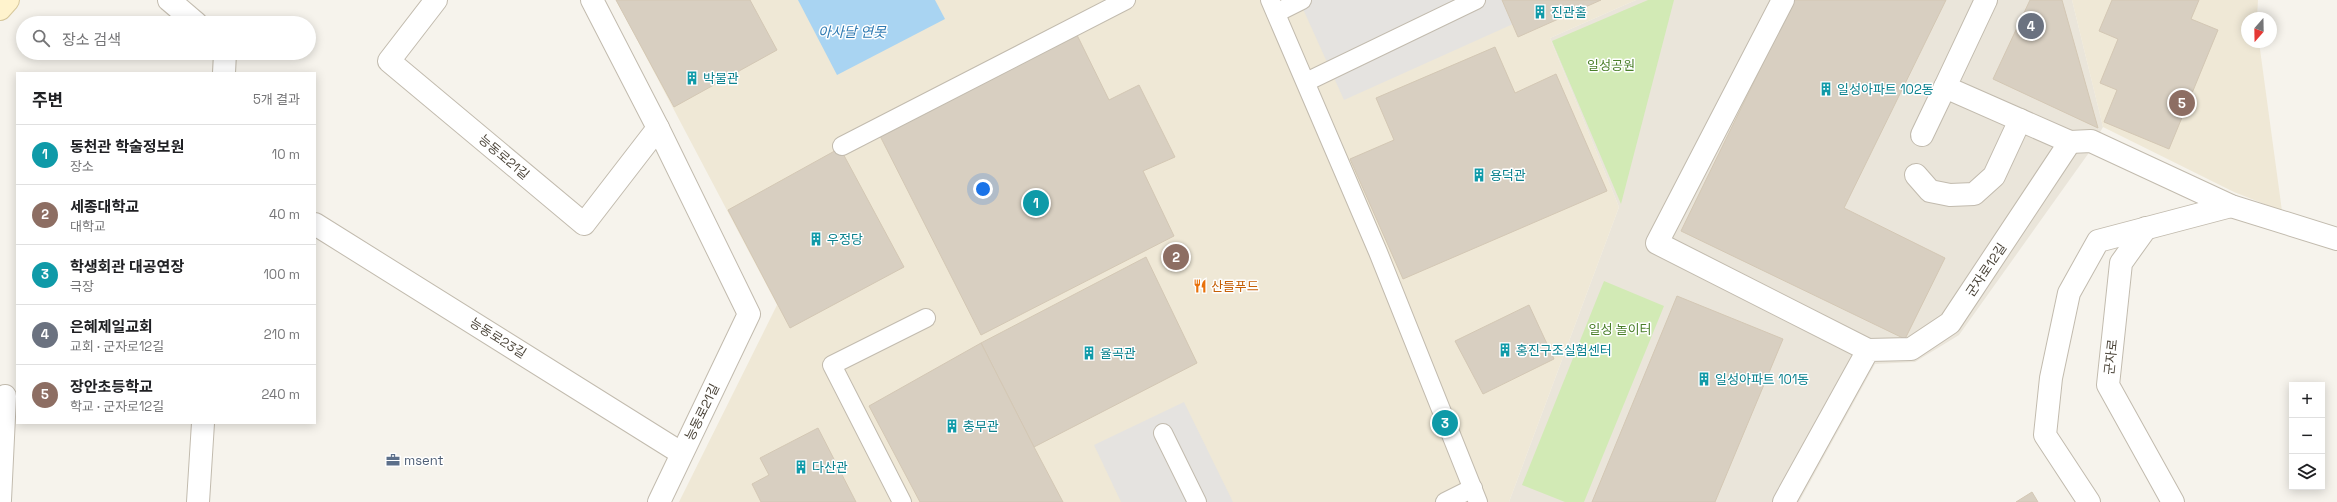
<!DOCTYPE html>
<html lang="ko">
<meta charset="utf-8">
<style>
:root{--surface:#fff;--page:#f2f2f2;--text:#202124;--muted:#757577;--line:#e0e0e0;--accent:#fc3f1d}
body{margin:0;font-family:"Space Grotesk","Noto Sans KR",sans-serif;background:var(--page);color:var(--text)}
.controls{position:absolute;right:12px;bottom:12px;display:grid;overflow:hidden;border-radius:0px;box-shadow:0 2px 10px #0003}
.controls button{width:36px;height:36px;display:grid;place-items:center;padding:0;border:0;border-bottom:1px solid var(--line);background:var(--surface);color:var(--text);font:20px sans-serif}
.compass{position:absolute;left:2241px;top:12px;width:36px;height:36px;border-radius:50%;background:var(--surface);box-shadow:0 2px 10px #0003;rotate:200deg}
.you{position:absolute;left:983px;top:189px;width:14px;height:14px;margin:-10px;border:3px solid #fff;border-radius:50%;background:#1a73e8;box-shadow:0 0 0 6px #1a73e833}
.badge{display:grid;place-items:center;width:26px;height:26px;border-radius:50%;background:var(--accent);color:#fff;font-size:13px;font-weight:700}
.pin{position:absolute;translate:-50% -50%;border:2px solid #fff;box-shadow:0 1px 4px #0006}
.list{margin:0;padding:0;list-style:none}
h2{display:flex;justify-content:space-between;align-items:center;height:52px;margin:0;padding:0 16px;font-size:17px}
h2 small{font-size:13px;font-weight:400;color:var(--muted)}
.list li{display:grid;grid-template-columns:26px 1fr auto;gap:12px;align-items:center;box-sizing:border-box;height:60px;padding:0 16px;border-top:1px solid var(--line)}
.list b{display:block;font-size:15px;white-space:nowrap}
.list p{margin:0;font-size:13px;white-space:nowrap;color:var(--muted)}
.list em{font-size:13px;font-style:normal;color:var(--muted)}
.icon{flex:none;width:22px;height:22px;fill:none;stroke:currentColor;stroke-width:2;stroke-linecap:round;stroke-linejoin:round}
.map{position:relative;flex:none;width:2337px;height:502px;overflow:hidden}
.search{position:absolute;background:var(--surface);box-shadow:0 2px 10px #0003;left:16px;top:16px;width:300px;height:44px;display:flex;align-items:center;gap:10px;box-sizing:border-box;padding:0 14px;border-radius:22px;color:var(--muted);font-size:15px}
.panel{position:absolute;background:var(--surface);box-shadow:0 2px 10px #0003;left:16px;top:72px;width:300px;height:352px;border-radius:0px}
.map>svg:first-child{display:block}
.residential{fill:#eae5da}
.education{fill:#efe8d6}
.green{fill:#d2eab5}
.parking{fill:#e5e3e0}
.water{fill:#a9d4f2}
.building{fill:#d8cfc1;stroke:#d3c7b4}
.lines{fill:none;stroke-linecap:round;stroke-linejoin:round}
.service-casing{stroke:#c2bbae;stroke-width:20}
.minor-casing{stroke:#c2bbae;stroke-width:24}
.secondary-casing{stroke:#d6c79b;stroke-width:24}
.service{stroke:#fff;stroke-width:18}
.minor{stroke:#fff;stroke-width:22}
.secondary{stroke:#fff3cd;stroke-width:22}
.labels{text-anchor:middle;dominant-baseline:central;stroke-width:3;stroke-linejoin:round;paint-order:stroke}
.culture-label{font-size:13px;fill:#0d838f;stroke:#fff;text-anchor:start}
.park-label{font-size:13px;fill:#4a7f2a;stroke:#fff}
.street-label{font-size:13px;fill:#4b4439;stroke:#fff}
.food-label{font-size:13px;fill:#c56008;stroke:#fff;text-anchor:start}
.service-label{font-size:13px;fill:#4e5e75;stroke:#fff;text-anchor:start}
.water-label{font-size:14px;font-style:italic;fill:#2e7ab2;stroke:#fff}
</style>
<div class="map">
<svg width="2337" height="502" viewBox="0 0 2337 502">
<rect width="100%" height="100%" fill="#f6f3ec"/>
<!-- residential -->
<polygon class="residential" points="1636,0 2072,0 2103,127 2088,154 1959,335 1915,362 1875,364 1799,502 1509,502 1619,207 1550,38"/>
<!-- education -->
<g class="education">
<polygon points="616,0 1636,0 1550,38 1619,207 1509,502 679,502 777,305"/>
<polygon points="2072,0 2258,0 2257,18 2247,18 2247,42 2259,42 2282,211 2234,192 2103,127"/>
</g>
<!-- green -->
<g class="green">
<polygon points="1648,0 1674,0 1621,204 1552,41"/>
<polygon points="1604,281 1664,306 1584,502 1565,502 1522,485"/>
</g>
<!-- parking -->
<g class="parking">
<polygon points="1299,0 1502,0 1513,24 1344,100"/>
<polygon points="1184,402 1233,502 1121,502 1094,445"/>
</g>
<!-- water -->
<polygon class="water" points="798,0 935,0 945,19 837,75"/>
<!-- building -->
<g class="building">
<polygon points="616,0 750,0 777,50 674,107"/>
<polygon points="1502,0 1601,0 1518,37"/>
<polygon points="1794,0 1946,0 1844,208 1945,258 1905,339 1681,231"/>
<polygon points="2030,0 2062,0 2098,128 1993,79"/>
<polygon points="2112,0 2199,0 2191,19 2218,30 2169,149 2104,122 2117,90 2100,83 2118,39 2099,31"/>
<polygon points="1077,35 1109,100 1139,85 1175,157 1143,171 1174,236 981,335 879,134"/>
<polygon points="1495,47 1515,93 1556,74 1607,191 1403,279 1350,159 1394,140 1376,98"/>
<polygon points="840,148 904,267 790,328 728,210"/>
<polygon points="1146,257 1197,363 1034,447 981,343"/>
<polygon points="1677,296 1783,339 1715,502 1592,502"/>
<polygon points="1529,305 1554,359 1483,394 1455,341"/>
<polygon points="981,343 1034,447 1063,502 920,502 869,406"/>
<polygon points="818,428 856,502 761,502 752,484 769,475 760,458"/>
<polygon points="2032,492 2038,502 2016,502"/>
</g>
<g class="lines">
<!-- service casing -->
<g class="service-casing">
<g id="service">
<polyline points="1270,0 1378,252 1478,502"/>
<polyline points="1276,13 1302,0"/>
<polyline points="1306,82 1476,0"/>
<polyline points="842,146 1126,0"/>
<polyline points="1163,433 1197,502"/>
<polyline points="902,502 832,365 926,318"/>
<polyline points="1445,502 1473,488"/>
</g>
</g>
<!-- minor casing -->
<g class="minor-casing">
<g id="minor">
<polyline points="169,0 196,23"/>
<polyline points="436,0 389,61 584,224 658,128"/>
<polyline points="592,0 658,128 749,314 659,502"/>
<polyline points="1783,0 1657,243 1868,350"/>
<polyline points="1986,0 1945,87 2070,142 2091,141 2231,206 2337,239"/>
<polyline points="224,73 225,53"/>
<polyline points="1922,135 1945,87"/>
<polyline points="1916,175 1930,191 1950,195 1974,194 1994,176 2020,120"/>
<polyline points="315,224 681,453"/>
<polyline points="2146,228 2121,263 2108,385 2173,502"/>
<polyline points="0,500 5,396"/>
<polyline points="198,502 203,423"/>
<polyline points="1784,502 1868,350 1911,349 1950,323 2070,142"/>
<polyline points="2089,502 2045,435 2051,378 2069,293 2098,241 2231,206"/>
</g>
</g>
<!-- secondary casing -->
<g class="secondary-casing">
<polyline id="secondary" points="0,9 8,0"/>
</g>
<!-- service -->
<use href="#service" class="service"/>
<!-- minor -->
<use href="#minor" class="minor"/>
<!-- secondary -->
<use href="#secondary" class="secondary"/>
</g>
<!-- icons -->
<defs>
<g id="building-bare" transform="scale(1.08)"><path d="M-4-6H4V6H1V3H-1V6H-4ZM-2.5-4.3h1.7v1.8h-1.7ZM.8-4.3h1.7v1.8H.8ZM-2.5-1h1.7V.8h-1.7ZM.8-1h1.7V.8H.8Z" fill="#0f9aa8" stroke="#fff" stroke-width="2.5" paint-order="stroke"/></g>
<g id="restaurant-bare" transform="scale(1.08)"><path d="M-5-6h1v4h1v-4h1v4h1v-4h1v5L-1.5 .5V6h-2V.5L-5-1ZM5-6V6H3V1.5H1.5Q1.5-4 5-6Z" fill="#e8710a" stroke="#fff" stroke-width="2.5" paint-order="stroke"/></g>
<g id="office-bare" transform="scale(1.08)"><path d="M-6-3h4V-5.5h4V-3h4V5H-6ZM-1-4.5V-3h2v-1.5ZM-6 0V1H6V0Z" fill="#5c6f8a" stroke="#fff" stroke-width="2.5" paint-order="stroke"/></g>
</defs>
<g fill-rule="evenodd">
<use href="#building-bare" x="1540" y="12"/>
<use href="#building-bare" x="692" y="78"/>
<use href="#building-bare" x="1826" y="89"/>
<use href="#building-bare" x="1479" y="175"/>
<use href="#building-bare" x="816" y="239"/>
<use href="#restaurant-bare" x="1200" y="286"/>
<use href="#building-bare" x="1505" y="350"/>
<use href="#building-bare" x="1089" y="353"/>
<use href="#building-bare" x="1704" y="379"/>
<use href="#building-bare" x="952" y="426"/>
<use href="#office-bare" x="393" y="460"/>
<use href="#building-bare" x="801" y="467"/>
</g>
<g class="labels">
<!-- culture labels -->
<g class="culture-label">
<text x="1551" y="12">진관홀</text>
<text x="703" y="78">박물관</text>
<text x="1837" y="89">일성아파트 102동</text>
<text x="1490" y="175">용덕관</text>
<text x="827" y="239">우정당</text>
<text x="1516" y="350">홍진구조실험센터</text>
<text x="1100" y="353">율곡관</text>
<text x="1715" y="379">일성아파트 101동</text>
<text x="963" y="426">충무관</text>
<text x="812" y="467">다산관</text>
</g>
<!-- park labels -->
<g class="park-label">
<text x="1611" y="65">일성공원</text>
<text x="1620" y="329">일성 놀이터</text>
</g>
<!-- street labels -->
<g class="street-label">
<text transform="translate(504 157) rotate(40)">능동로21길</text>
<text transform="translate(1986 270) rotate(-56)">군자로12길</text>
<text transform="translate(498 338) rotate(32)">능동로23길</text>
<text transform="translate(2111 357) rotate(-84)">군자로</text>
<text transform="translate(702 412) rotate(-64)">능동로21길</text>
</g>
<!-- food labels -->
<g class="food-label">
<text x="1211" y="286">산들푸드</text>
</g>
<!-- service labels -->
<g class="service-label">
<text x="404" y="460">msent</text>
</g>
<!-- water labels -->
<g class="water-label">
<text x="852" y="32">아사달 연못</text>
</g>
</g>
</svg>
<div class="controls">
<button>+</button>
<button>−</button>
<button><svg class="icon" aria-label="layers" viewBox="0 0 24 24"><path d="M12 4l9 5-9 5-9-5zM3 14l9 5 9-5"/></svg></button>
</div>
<svg class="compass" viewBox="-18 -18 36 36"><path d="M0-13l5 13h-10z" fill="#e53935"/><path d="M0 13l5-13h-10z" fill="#757577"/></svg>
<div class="you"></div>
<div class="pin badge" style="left:1036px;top:203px;background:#0f9aa8">1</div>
<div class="pin badge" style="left:1176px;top:257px;background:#8d6e63">2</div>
<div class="pin badge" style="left:1445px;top:423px;background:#0f9aa8">3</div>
<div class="pin badge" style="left:2031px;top:26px;background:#6b7280">4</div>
<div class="pin badge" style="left:2182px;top:103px;background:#8d6e63">5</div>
<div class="search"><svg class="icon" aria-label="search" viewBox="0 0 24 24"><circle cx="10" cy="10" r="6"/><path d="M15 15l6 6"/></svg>장소 검색</div>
<section class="panel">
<h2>주변<small>5개 결과</small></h2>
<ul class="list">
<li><span class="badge" style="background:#0f9aa8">1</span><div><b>동천관 학술정보원</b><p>장소</p></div><em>10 m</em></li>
<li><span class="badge" style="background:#8d6e63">2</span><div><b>세종대학교</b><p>대학교</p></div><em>40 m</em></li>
<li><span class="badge" style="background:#0f9aa8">3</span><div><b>학생회관 대공연장</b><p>극장</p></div><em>100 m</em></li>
<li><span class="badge" style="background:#6b7280">4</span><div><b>은혜제일교회</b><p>교회 · 군자로12길</p></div><em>210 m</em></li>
<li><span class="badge" style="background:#8d6e63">5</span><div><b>장안초등학교</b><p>학교 · 군자로12길</p></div><em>240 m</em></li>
</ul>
</section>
</div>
